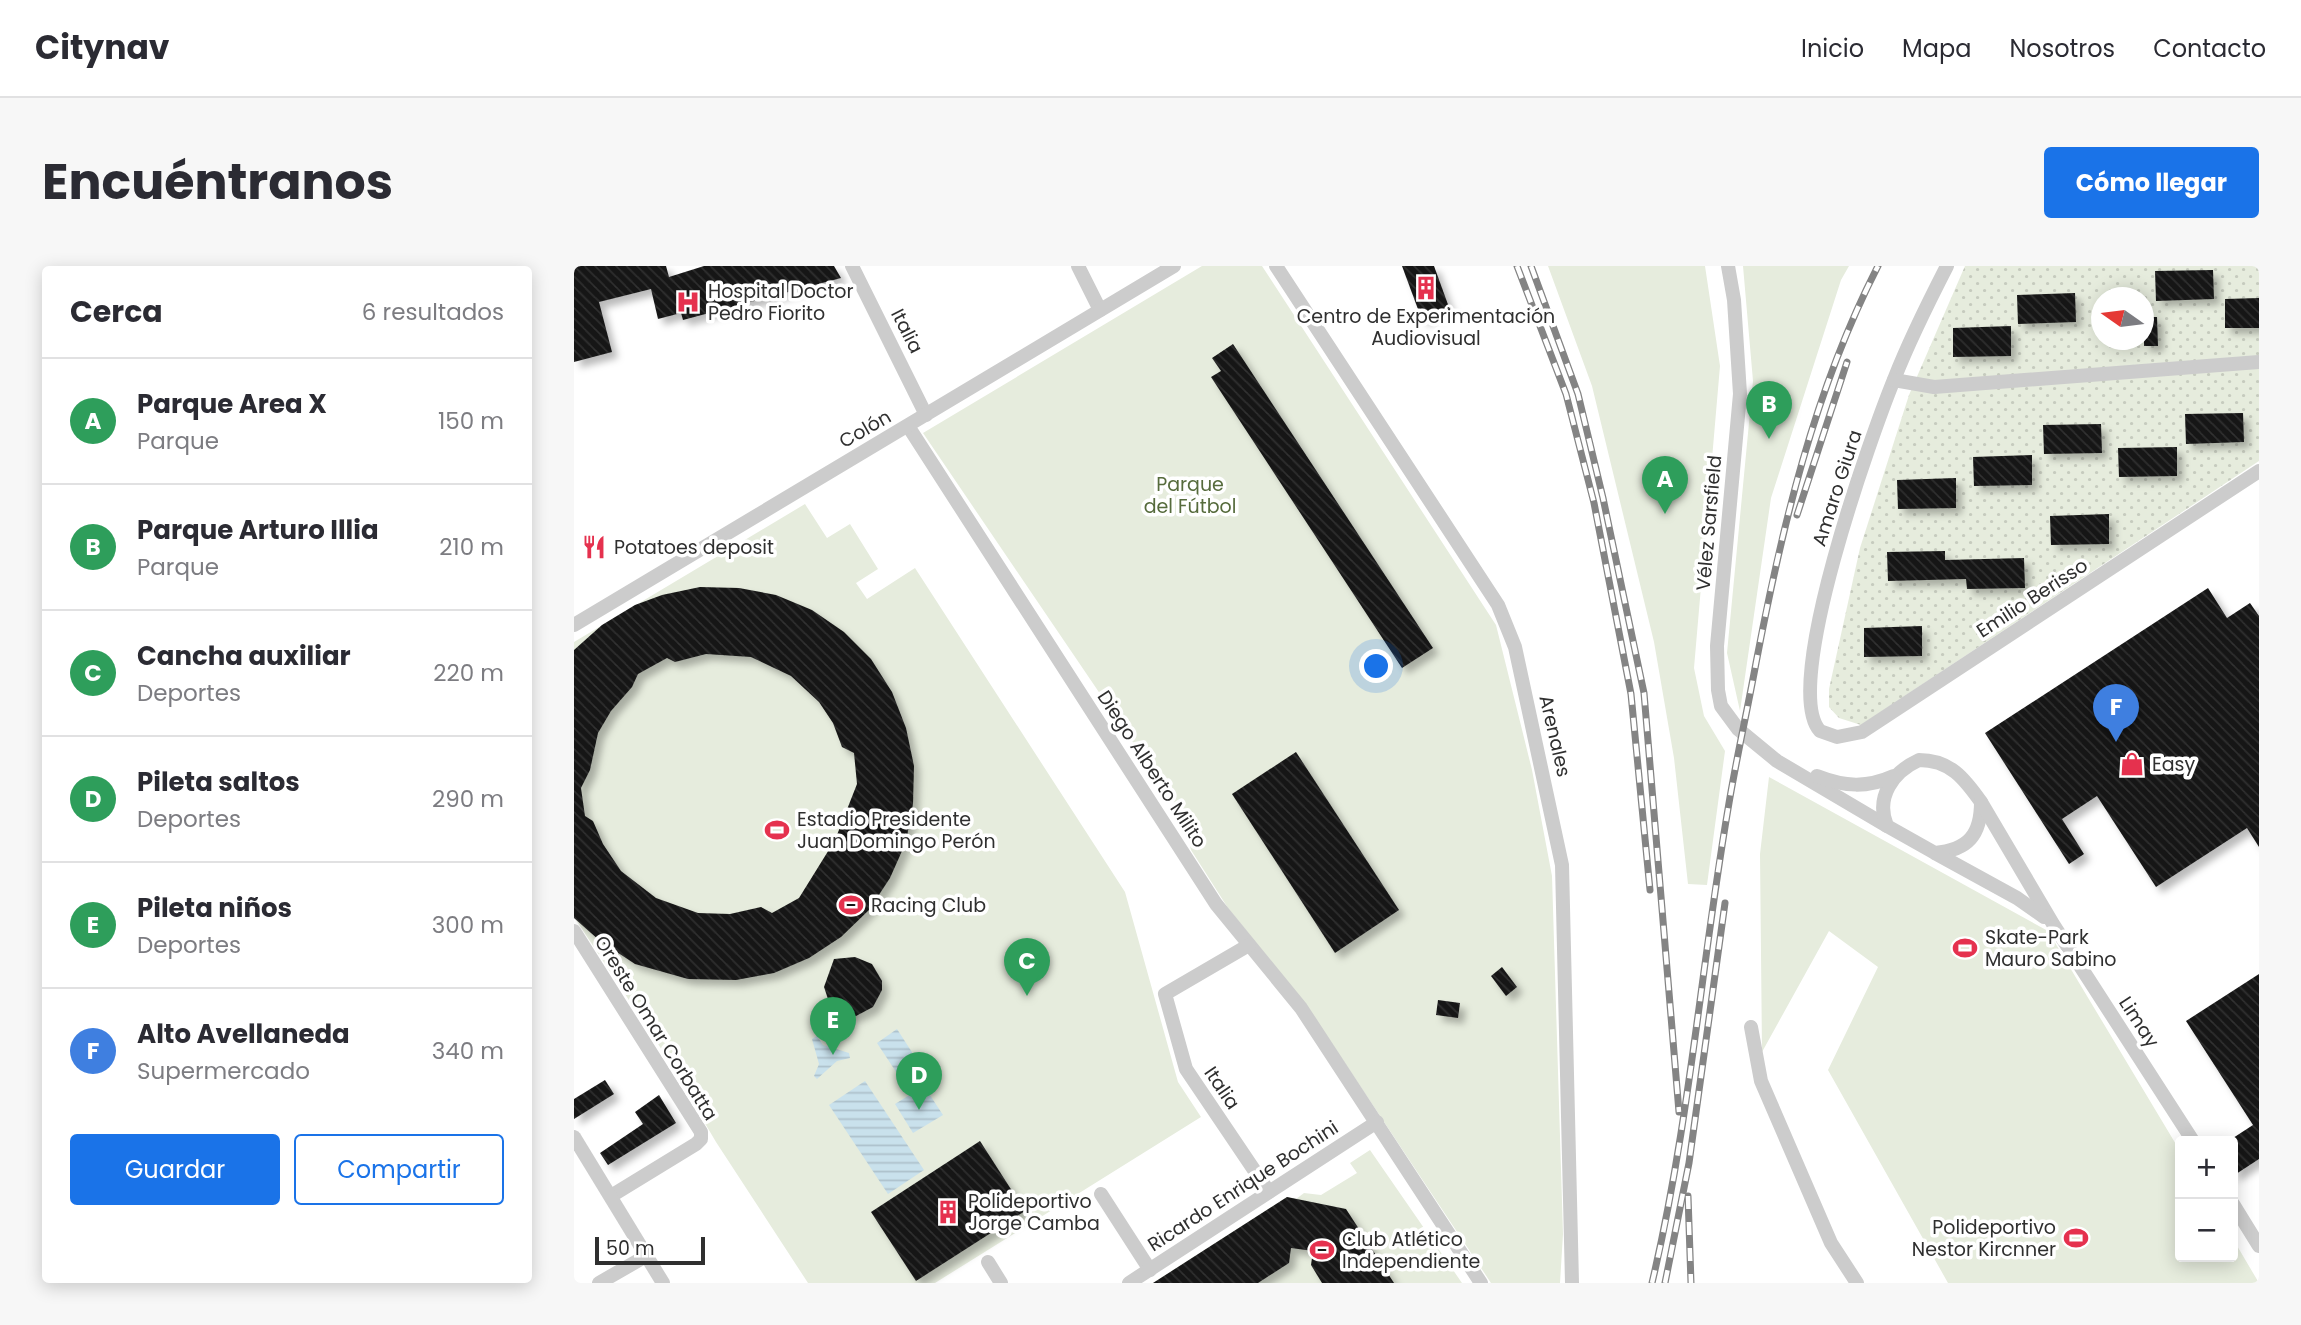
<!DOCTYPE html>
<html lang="es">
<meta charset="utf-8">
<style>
:root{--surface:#fff;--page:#f7f7f7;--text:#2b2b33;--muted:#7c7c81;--line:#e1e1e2;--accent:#1a73e8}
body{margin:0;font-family:Poppins,sans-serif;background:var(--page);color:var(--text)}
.controls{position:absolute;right:21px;bottom:21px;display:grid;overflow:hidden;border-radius:7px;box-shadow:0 4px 18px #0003}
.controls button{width:63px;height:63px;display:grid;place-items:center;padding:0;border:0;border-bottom:2px solid var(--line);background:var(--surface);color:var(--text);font:35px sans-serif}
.compass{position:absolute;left:1517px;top:21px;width:63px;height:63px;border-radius:50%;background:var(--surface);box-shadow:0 4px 18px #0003;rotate:284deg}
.scale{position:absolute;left:21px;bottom:18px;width:110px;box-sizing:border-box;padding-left:7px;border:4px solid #2f2f2f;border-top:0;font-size:19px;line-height:24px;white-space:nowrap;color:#2f2f2f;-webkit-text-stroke:5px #fff;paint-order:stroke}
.you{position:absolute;left:803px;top:401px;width:24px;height:24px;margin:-18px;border:5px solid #fff;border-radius:50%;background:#1a73e8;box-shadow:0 0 0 10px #1a73e833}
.badge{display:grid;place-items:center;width:46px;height:46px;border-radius:50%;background:var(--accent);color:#fff;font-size:23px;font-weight:700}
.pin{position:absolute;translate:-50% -58px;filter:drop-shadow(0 2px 4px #0008)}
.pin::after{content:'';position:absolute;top:37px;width:24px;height:21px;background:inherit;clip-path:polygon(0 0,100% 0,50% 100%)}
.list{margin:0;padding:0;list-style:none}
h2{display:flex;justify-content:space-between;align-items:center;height:91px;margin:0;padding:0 28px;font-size:30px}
h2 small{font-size:23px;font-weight:400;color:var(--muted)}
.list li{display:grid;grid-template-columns:46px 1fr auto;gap:21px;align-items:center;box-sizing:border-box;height:126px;padding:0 28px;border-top:2px solid var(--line)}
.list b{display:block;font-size:26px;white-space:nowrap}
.list p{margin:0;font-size:23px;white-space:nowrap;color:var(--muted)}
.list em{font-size:23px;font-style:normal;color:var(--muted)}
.actions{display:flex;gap:14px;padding:21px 28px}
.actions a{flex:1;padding:16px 0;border:2px solid var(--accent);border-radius:7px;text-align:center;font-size:24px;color:var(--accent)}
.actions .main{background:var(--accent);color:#fff}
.map{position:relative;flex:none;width:1685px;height:1017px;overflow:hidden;border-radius:7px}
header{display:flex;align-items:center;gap:42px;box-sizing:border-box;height:98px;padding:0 35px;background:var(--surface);border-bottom:2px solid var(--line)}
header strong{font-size:33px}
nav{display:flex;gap:38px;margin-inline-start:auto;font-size:24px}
.intro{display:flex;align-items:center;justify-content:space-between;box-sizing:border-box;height:168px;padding:0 42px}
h1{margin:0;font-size:49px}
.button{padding:18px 32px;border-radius:7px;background:var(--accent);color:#fff;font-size:24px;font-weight:700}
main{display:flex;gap:42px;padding:0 42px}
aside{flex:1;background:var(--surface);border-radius:7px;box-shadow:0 4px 18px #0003}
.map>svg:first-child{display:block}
.grass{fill:url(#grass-dots);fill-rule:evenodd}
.green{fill:#e6ecdd}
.water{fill:url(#water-rules)}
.building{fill:url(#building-back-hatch);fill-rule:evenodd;filter:url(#shadow)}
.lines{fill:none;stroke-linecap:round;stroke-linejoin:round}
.minor{stroke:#ccc;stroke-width:14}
.rail-casing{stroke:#848484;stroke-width:7}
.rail{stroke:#fff;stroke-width:4.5;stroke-dasharray:13;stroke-linecap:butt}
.labels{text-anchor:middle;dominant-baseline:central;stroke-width:7;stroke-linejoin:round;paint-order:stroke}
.poi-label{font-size:19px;fill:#2f2f2f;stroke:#fff;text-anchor:start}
.street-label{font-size:19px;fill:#2f2f2f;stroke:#fff}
.park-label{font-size:19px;fill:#566b3c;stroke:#fff}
</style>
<header>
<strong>Citynav</strong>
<nav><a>Inicio</a><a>Mapa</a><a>Nosotros</a><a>Contacto</a></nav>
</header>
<div class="intro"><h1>Encuéntranos</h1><a class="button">Cómo llegar</a></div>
<main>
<aside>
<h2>Cerca<small>6 resultados</small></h2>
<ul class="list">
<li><span class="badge" style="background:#2e9e5b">A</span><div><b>Parque Area X</b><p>Parque</p></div><em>150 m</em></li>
<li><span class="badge" style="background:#2e9e5b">B</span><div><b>Parque Arturo Illia</b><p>Parque</p></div><em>210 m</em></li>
<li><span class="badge" style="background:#2e9e5b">C</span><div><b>Cancha auxiliar</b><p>Deportes</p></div><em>220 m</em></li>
<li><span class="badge" style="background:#2e9e5b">D</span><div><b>Pileta saltos</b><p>Deportes</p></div><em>290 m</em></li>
<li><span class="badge" style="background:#2e9e5b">E</span><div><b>Pileta niños</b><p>Deportes</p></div><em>300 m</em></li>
<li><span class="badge" style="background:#3f7fe0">F</span><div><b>Alto Avellaneda</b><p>Supermercado</p></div><em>340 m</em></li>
</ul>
<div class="actions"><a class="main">Guardar</a><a>Compartir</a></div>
</aside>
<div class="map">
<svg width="1685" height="1017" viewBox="0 0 1685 1017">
<defs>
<pattern id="grass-dots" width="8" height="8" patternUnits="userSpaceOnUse" patternTransform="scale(1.75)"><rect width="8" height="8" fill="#e6ecdd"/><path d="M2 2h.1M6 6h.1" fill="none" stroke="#c6cbbe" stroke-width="1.8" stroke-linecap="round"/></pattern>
<pattern id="water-rules" width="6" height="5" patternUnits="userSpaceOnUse" patternTransform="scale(1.75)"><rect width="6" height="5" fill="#c9e1ec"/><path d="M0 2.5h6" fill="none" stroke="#adc1cb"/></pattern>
<pattern id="building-back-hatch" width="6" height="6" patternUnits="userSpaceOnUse" patternTransform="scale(1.75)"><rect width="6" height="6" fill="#161616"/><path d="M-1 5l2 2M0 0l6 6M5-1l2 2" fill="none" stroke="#303030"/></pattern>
<filter id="shadow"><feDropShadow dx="6" dy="6" stdDeviation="3.5" flood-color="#0004"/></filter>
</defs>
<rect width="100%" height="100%" fill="#fff"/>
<!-- grass -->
<path class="grass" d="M1391,0h294v195l-398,264 -22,-7 -10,-11v-18l31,-141 49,-153zM1528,32h42v42h-42z"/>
<!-- green -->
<g class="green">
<polygon points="628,0 688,0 922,359 958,504 978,610 989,968 986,1017 917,1017 733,740 654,642 617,584 609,550 349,167"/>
<polygon points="974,0 1131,0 1146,100 1120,402 1130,450 1151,485 1133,619 1114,618 1100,492 1080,376 1018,120"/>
<polygon points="1169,0 1275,0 1267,14 1197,232 1166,445 1153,387 1179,115"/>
<polygon points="231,238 253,272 276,258 304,303 282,317 293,333 341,302 551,626 604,816 627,851 361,1017 234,1017 142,876 86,781 0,651 0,376"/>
<polygon points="1195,511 1474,665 1606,885 1606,991 1659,991 1659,973 1685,1017 1374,1017 1254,804 1304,701 1255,665 1188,786 1186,588"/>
<polygon points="796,884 888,1017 579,1017 713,931 722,933 730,927 747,929 783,907 776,897"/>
</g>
<!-- water -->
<g class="water">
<polygon points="323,763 352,808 332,821 303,777"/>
<polygon points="243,770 249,779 275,787 276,792 263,795 243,813 240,810 245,798 238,773"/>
<polygon points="291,815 350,904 314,928 255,839"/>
<polygon points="350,820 369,849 339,867 321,838"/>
</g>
<!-- building -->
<g class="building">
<polygon points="0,0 92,0 95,11 130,0 260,0 267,12 109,54 107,47 84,53 77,23 25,36 38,86 0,96"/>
<polygon points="828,0 860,0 876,44 848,54"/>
<polygon points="1639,4 1640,33 1582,35 1581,5"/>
<polygon points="1501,27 1502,56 1444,58 1443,29"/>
<polygon points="1685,32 1685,62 1651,62 1651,33"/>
<polygon points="1570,51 1583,51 1584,80 1570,80"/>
<polygon points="1437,60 1437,90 1379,91 1379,62"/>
<polygon points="659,78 859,382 828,402 637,111 647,105 638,92"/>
<polygon points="1669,147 1670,176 1612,178 1611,148"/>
<polygon points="1527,158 1528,187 1470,188 1469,159"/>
<polygon points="1603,181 1603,210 1545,211 1544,182"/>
<polygon points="1458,189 1458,219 1400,220 1399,191"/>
<polygon points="1382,212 1382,242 1324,243 1323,214"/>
<polygon points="1535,248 1535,278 1477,279 1476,250"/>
<polygon points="1371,285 1371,294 1450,292 1451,322 1393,323 1392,313 1314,315 1313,286"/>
<path d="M126,321l39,1 37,7 36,15 32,22 27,27 21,33 14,36 8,38 -1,38 -7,38 -16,36 -21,32 -28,27 -32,21 -35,15 -38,7 -48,-1 -53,-15 -35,-23 -26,-23v-268l28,-25 33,-20 27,-10zM132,388l45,3 40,19 28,26 14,21 9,24 12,6 3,31 -22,56 -36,58 -27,15 -11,-6 -31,7 -32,-1 -42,-15 -35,-27 -18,-27 -10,-23 -8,-5 -4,-28 9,-18 8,-37 13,-22 21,-24 6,-13 29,-16 8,4z"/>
<polygon points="1634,322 1653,352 1676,337 1685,350 1685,581 1673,562 1582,621 1523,530 1488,553 1510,588 1495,598 1411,467"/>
<polygon points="1348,360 1348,390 1290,391 1290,362"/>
<polygon points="722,486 825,644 761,687 658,528"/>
<polygon points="281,691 298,698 308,715 308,724 299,741 282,750 264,746 256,739 250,721 260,693"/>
<polygon points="928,701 943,721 932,730 917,710"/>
<polygon points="1685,708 1685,893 1659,910 1659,872 1679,859 1612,755"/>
<polygon points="864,734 886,737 884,752 862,749"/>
<polygon points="31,814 40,828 0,853 0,833"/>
<polygon points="85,829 102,857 34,899 26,887 69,858 61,846"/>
<polygon points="406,875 451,945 342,1015 297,946"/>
<polygon points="713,931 772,943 820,1017 748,1017 737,999 739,985 717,982 715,997 684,1017 579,1017"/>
</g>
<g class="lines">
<!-- minor -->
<g class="minor">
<polyline points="278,0 352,149"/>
<polyline points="504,0 526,44"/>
<polyline points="702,0 924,339 941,381 988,599 998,1017"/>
<polyline points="1154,0 1160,34 1166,128 1143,380 1144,424 1147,440 1164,463 1203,495 1313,560"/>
<path d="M1373,0c-19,37 -37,73 -52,111 -23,56 -115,312 -75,354l17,6 25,-5 397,-261"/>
<polyline points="1320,114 1360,121 1685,96"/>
<polyline points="334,160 642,638 727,742 907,1017"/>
<polyline points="0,359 600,0"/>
<path d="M1345,494c31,0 45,18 62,42 0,33 -13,48 -46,51l-48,-27c-12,-29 6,-54 32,-66z"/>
<path d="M1243,510c28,11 50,12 77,0"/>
<polyline points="1407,536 1479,658 1619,875"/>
<polyline points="1361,587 1443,632 1470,651"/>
<polyline points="0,665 127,866 127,873 122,878 37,930"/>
<polyline points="675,679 591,728 612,803 695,926"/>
<polyline points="1177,761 1187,815 1257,977 1283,1017"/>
<polyline points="0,871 89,1017"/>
<polyline points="527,928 576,1004"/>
<polyline points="1659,938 1685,980"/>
<polyline points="414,996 427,1017"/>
<polyline points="25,1017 72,990"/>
<polyline points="555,1017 803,856"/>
</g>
<!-- rail casing -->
<g class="rail-casing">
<g id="rail">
<polyline points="943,0 992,128 1020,237 1057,428 1076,624"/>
<polyline points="957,0 1004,128 1029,232 1070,427 1105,846"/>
<polyline points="1223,249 1273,96"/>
<polyline points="1114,930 1117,1017"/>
<path d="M1078,1017c37,-156 49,-316 76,-474 8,-49 19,-97 28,-146 26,-136 58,-272 122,-397"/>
<polyline points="1091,1017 1115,897 1151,637"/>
</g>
</g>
<!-- rail -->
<use href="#rail" class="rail"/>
</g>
<!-- icons -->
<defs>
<g id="building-bare" transform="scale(1.89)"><path d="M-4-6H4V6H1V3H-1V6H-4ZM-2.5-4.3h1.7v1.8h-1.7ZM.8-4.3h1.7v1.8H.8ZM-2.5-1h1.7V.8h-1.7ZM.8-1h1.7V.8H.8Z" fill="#e5314e" stroke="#fff" stroke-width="2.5" paint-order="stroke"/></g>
<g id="hospital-bare" transform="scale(1.89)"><path d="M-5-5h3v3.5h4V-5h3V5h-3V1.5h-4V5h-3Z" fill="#e5314e" stroke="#fff" stroke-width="2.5" paint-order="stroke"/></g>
<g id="restaurant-bare" transform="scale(1.89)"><path d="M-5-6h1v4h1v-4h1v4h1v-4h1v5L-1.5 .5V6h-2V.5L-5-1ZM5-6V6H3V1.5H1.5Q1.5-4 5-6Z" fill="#e5314e" stroke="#fff" stroke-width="2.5" paint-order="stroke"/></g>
<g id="shop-bare" transform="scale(1.89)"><path d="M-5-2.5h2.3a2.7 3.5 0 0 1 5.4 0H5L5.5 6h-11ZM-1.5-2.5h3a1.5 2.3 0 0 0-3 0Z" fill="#e5314e" stroke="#fff" stroke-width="2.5" paint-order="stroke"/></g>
<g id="stadium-bare" transform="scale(1.89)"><path d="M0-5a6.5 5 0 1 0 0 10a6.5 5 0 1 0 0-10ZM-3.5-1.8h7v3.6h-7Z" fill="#e5314e" stroke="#fff" stroke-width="2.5" paint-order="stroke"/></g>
</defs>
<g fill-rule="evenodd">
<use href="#building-bare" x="852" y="22"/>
<use href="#hospital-bare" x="114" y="36"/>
<use href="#restaurant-bare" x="20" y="281"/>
<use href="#shop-bare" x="1558" y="498"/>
<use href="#stadium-bare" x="203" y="564"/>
<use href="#stadium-bare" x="277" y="639"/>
<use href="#stadium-bare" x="1391" y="682"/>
<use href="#building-bare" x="374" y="946"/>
<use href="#stadium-bare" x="1502" y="972"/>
<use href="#stadium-bare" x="748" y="984"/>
</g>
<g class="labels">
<!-- poi labels -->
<g class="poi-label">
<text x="134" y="25">Hospital Doctor<tspan x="134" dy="22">Pedro Fiorito</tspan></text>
<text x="852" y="50" text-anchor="middle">Centro de Experimentación<tspan x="852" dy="22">Audiovisual</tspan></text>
<text x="40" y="281">Potatoes deposit</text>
<text x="1578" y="498">Easy</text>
<text x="223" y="553">Estadio Presidente<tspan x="223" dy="22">Juan Domingo Perón</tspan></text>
<text x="297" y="639">Racing Club</text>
<text x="1411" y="671">Skate-Park<tspan x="1411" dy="22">Mauro Sabino</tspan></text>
<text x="394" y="935">Polideportivo<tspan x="394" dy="22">Jorge Camba</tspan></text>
<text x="1482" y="961" text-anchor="end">Polideportivo<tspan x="1482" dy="22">Nestor Kircnner</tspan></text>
<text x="768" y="973">Club Atlético<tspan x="768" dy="22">Independiente</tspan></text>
</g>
<!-- street labels -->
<g class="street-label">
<text transform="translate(333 65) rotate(63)">Italia</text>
<text transform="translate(291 163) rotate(-30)">Colón</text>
<text transform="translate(1263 222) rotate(-72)">Amaro Giura</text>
<text transform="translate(1135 257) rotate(-85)">Vélez Sarsfield</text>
<text transform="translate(1458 332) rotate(-33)">Emilio Berisso</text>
<text transform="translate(981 470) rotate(77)">Arenales</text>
<text transform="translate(578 503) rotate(57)">Diego Alberto Milito</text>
<text transform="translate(1565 756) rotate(57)">Limay</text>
<text transform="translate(82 762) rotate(58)">Oreste Omar Corbatta</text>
<text transform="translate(648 822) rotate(56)">Italia</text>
<text transform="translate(669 920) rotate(-33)">Ricardo Enrique Bochini</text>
</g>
<!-- park labels -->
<g class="park-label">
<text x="616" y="218">Parque<tspan x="616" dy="22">del Fútbol</tspan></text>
</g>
</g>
</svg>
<div class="controls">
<button>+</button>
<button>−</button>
</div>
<svg class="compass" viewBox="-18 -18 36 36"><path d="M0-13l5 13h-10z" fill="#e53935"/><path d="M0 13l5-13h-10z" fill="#7c7c81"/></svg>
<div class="scale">50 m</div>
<div class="you"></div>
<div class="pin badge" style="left:1091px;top:248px;background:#2e9e5b">A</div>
<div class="pin badge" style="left:1195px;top:173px;background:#2e9e5b">B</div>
<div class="pin badge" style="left:453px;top:730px;background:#2e9e5b">C</div>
<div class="pin badge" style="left:345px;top:844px;background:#2e9e5b">D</div>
<div class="pin badge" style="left:259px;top:789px;background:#2e9e5b">E</div>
<div class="pin badge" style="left:1542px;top:476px;background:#3f7fe0">F</div>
</div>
</main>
